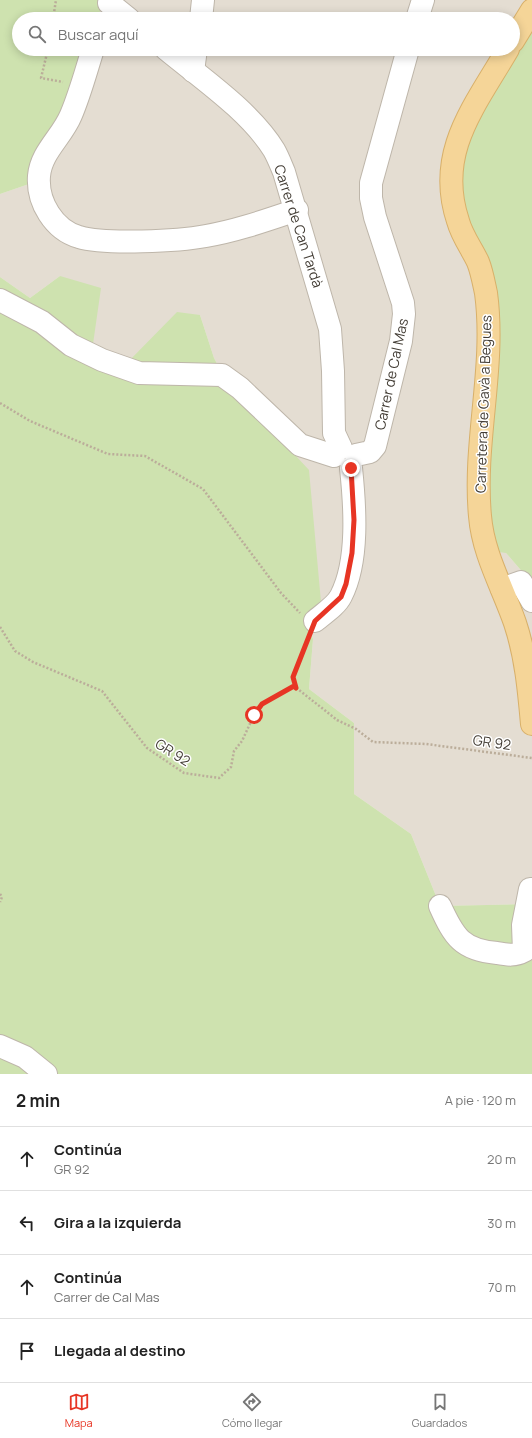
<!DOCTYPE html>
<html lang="es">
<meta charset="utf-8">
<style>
:root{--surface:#fff;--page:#f6f6f6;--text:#222;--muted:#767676;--line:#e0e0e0;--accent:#e73524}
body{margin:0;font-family:Manrope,sans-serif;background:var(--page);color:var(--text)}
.stop{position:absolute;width:12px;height:12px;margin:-9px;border:3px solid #e73524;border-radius:50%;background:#fff}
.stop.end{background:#e73524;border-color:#fff;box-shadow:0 1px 4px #0008}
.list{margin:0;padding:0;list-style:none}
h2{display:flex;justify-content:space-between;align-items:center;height:52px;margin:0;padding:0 16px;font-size:17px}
h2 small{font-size:13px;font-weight:400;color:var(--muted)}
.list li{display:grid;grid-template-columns:26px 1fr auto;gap:12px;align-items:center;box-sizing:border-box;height:64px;padding:0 16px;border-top:1px solid var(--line)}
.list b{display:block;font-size:15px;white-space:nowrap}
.list p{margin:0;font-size:13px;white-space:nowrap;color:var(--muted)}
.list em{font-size:13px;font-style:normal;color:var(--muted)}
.icon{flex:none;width:22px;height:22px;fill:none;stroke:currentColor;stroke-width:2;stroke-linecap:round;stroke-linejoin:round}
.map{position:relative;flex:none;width:532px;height:1074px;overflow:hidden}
.search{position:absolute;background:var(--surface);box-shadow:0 2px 10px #0003;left:12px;right:12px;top:12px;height:44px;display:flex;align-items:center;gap:10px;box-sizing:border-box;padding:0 14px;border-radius:22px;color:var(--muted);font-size:15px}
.sheet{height:308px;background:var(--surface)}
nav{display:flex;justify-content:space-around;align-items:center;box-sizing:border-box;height:56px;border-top:1px solid var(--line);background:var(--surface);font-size:11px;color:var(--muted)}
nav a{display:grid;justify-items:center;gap:2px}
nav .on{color:var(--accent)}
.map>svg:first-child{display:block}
.residential{fill:#e4ddd2}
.green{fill:#cee2af}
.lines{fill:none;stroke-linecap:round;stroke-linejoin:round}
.minor-casing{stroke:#beb6aa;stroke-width:24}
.major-casing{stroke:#d8b06a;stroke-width:24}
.path{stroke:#bbad9a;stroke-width:2.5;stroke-dasharray:2 2;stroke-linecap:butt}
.minor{stroke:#fff;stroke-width:22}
.major{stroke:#f5d598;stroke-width:22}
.route{stroke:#e73524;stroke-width:5}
.labels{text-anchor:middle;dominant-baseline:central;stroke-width:3;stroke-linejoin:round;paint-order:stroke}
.street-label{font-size:14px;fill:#423c34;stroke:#fff}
</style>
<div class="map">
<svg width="532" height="1074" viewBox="0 0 532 1074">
<rect width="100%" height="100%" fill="#f0ece4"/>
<!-- residential -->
<g class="residential">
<polygon points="103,0 530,0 513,26 513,19 98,19"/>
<polygon points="91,49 500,49 478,273 506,553 532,583 532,904 440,906 411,834 354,794 354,723 309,689 313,639 226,381 214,358 200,315 127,364 92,351 60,276 30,298 0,277 0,194 29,184"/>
</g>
<!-- green -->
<g class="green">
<polygon points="0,0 103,0 98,19 19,19 19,49 91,49 29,184 0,194"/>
<polygon points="532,0 532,583 506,553 479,549 483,335 449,137"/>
<polygon points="60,276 101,288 92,351 127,363 177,312 200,315 214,358 226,381 309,470 321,602 305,618 313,639 309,689 354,723 354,794 411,834 440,906 532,904 532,1074 0,1074 0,277 30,298"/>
</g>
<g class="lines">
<!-- minor casing -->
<g class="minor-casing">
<g id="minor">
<polyline points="109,3 129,19"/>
<polyline points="201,19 203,0"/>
<polyline points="417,19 423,0"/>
<path d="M93,49c-7,22 -13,45 -22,66 -9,22 -30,37 -32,61 -2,26 15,54 40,61 26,8 100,4 127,-1 30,-5 61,-16 91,-26"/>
<path d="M166,49c35,29 84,62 108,101 4,7 7,15 10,22l46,157 3,42 1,62 7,15"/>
<polyline points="193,71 196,49"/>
<polyline points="0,300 42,322 71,345 102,360 139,373 222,375 240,388 300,445 334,456"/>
<polyline points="356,455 370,452 375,446 401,341 404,314 403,303 375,217 371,198 371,183 408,49"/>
<polyline points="502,589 521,582 532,601"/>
<path d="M315,621c8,-7 21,-15 26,-25 18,-35 14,-90 10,-128"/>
<path d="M440,906c14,31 22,44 57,47 11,2 18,3 27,-2l-1,-26 7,-36h2"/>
<polyline points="0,1046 25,1057 46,1074"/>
</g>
</g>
<!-- major casing -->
<g class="major-casing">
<g id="major">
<polyline points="513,41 532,10"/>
<path d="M508,49c-33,57 -73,103 -50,172 4,15 14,28 20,41 4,10 6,22 8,31 10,74 -13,149 -6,223 3,38 23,72 35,107 11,33 14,67 17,101"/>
</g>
</g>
<!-- path -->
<g class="path">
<polyline points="53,19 56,0"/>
<polyline points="48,49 41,78 63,82"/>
<polyline points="0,403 30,421 108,454 145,456 203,489 281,593 300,613"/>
<polyline points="0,627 15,651 33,662 102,691 147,748 184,773 219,778 231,767 234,751 242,741 254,715 262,704 294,686 337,720 356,729 373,742 426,744 532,758"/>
<polyline points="296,687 293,677 308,637"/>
<polyline points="0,894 2,897 0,902"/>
</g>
<!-- minor -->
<use href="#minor" class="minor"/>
<!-- major -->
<use href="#major" class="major"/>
</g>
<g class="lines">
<!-- route -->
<polyline class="route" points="254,715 262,704 294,686 296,688 293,677 315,621 341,597 346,584 352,553 354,520 351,468"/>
</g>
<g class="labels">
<!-- street labels -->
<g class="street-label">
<text transform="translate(299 226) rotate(72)">Carrer de Can Tardà</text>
<text transform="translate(391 374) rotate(-78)">Carrer de Cal Mas</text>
<text transform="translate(483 404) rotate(-88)">Carretera de Gavà a Begues</text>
<text transform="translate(492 742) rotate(8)">GR 92</text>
<text transform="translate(173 752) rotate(32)">GR 92</text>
</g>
</g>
</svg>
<div class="stop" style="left:254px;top:715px"></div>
<div class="stop end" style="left:351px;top:468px"></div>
<div class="search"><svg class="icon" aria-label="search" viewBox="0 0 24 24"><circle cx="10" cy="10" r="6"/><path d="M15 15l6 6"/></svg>Buscar aquí</div>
</div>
<section class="sheet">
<h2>2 min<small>A pie · 120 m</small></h2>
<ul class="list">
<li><svg class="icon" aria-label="ahead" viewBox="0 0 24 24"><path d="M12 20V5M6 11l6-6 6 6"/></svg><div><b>Continúa</b><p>GR 92</p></div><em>20 m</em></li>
<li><svg class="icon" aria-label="left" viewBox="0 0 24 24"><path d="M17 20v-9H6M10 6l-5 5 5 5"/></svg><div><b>Gira a la izquierda</b></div><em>30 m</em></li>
<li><svg class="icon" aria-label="ahead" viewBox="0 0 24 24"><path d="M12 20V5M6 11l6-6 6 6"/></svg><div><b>Continúa</b><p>Carrer de Cal Mas</p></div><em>70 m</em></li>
<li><svg class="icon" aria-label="arrive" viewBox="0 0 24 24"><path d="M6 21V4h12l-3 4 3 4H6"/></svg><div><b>Llegada al destino</b></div></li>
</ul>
</section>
<nav>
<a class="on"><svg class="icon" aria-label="map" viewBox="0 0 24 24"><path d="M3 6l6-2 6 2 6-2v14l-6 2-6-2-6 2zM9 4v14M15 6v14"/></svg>Mapa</a>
<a><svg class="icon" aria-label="directions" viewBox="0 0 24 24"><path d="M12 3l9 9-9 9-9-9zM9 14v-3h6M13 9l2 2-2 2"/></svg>Cómo llegar</a>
<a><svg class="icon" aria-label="saved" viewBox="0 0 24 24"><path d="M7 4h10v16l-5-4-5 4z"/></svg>Guardados</a>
</nav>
